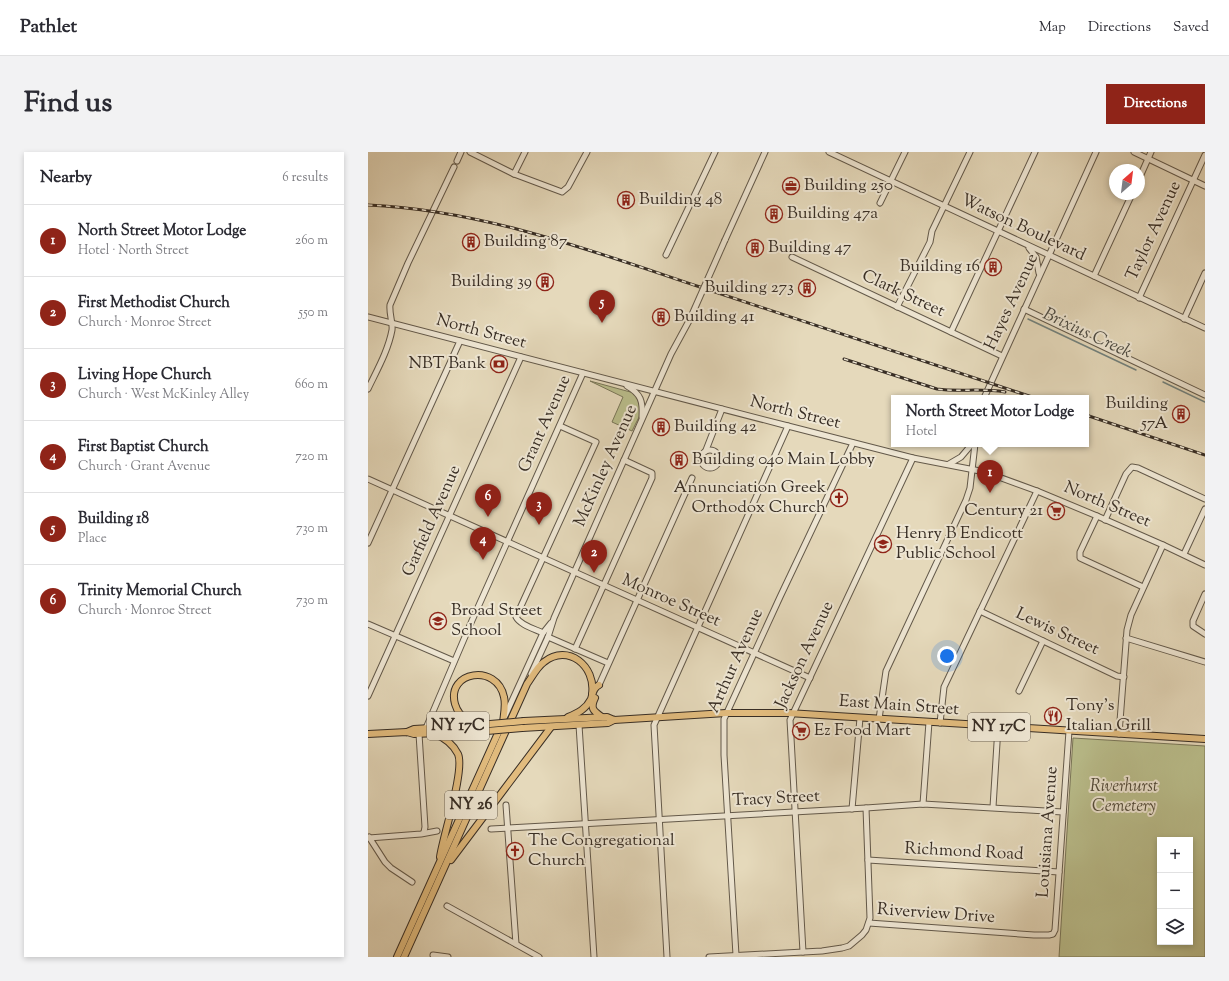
<!DOCTYPE html>
<meta charset="utf-8">
<style>
:root{--surface:#fff;--page:#f2f2f3;--text:#2b2b33;--muted:#7c7c81;--line:#e1e1e2;--accent:#8f2418}
body{margin:0;font-family:"Sorts Mill Goudy",serif;background:var(--page);color:var(--text)}
.controls{position:absolute;right:12px;bottom:12px;display:grid;overflow:hidden;border-radius:0px;box-shadow:0 2px 6px #0003}
.controls button{width:36px;height:36px;display:grid;place-items:center;padding:0;border:0;border-bottom:1px solid var(--line);background:var(--surface);color:var(--text);font:20px sans-serif}
.compass{position:absolute;left:741px;top:12px;width:36px;height:36px;border-radius:50%;background:var(--surface);box-shadow:0 2px 6px #0003;rotate:28deg}
.you{position:absolute;left:579px;top:504px;width:14px;height:14px;margin:-10px;border:3px solid #fff;border-radius:50%;background:#1a73e8;box-shadow:0 0 0 6px #1a73e833}
.badge{display:grid;place-items:center;width:26px;height:26px;border-radius:50%;background:var(--accent);color:#fff;font-size:13px;font-weight:700}
.pin{position:absolute;translate:-50% -33px;filter:drop-shadow(0 1px 2px #0008)}
.pin::after{content:'';position:absolute;top:21px;width:14px;height:12px;background:inherit;clip-path:polygon(0 0,100% 0,50% 100%)}
.popup{position:absolute;left:523px;top:243px;width:198px;height:52px;box-sizing:border-box;display:grid;place-content:center;border-radius:0px;background:var(--surface);filter:drop-shadow(0 1px 3px #0005);font-size:13px;white-space:nowrap;color:var(--muted)}
.popup b{font-size:15px;color:var(--text)}
.popup::after{content:'';position:absolute;left:50%;top:100%;margin-left:-8px;border:8px solid transparent;border-top-color:var(--surface)}
.list{margin:0;padding:0;list-style:none}
h2{display:flex;justify-content:space-between;align-items:center;height:52px;margin:0;padding:0 16px;font-size:17px}
h2 small{font-size:13px;font-weight:400;color:var(--muted)}
.list li{display:grid;grid-template-columns:26px 1fr auto;gap:12px;align-items:center;box-sizing:border-box;height:72px;padding:0 16px;border-top:1px solid var(--line)}
.list b{display:block;font-size:15px;white-space:nowrap}
.list p{margin:0;font-size:13px;white-space:nowrap;color:var(--muted)}
.list em{font-size:13px;font-style:normal;color:var(--muted)}
.icon{flex:none;width:22px;height:22px;fill:none;stroke:currentColor;stroke-width:2;stroke-linecap:round;stroke-linejoin:round}
.map{position:relative;flex:none;width:837px;height:805px;overflow:hidden;border-radius:0px}
header{display:flex;align-items:center;gap:24px;box-sizing:border-box;height:56px;padding:0 20px;background:var(--surface);border-bottom:1px solid var(--line)}
header strong{font-size:19px}
nav{display:flex;gap:22px;margin-inline-start:auto;font-size:14px}
.intro{display:flex;align-items:center;justify-content:space-between;box-sizing:border-box;height:96px;padding:0 24px}
h1{margin:0;font-size:28px}
.button{padding:10px 18px;border-radius:0px;background:var(--accent);color:#fff;font-size:14px;font-weight:700}
main{display:flex;gap:24px;padding:0 24px}
aside{flex:1;background:var(--surface);border-radius:0px;box-shadow:0 2px 6px #0003}
.map>svg:first-child{display:block}
.green{fill:#babe8c;stroke:#797658;fill-rule:evenodd}
.lines{fill:none;stroke-linecap:round;stroke-linejoin:round}
.stream{stroke:#72817d;stroke-width:1.5}
.minor-casing{stroke:#63594a;stroke-width:7}
.major-casing{stroke:#382e25;stroke-width:8}
.minor{stroke:#eee6d3;stroke-width:5}
.major{stroke:#e2bc7e;stroke-width:6}
.rail-casing{stroke:#382e25;stroke-width:3}
.rail{stroke:#eee6d3;stroke-width:1.5;stroke-dasharray:4.5;stroke-linecap:butt}
.minor-bridge-casing{stroke:#63594a;stroke-width:7;stroke-linecap:butt}
.major-bridge-casing{stroke:#382e25;stroke-width:8;stroke-linecap:butt}
.minor-bridge{stroke:#eee6d3;stroke-width:5}
.major-bridge{stroke:#e2bc7e;stroke-width:6}
.labels{text-anchor:middle;dominant-baseline:central;stroke-width:4;stroke-linejoin:round;paint-order:stroke}
.shield{fill:#eee6d3;stroke:#6f6559;stroke-width:1}
.shield-label{font-size:16px;font-weight:bold;fill:#382e25}
.poi-label{font-size:17px;fill:#382e25;stroke:#eee6d3;text-anchor:start}
.street-label{font-size:17px;fill:#382e25;stroke:#eee6d3}
.park-label{font-size:17px;font-style:italic;fill:#524b3a;stroke:#eee6d3}
.water-label{font-size:18px;font-style:italic;fill:#4b4a42;stroke:#eee6d3}
</style>
<header>
<strong>Pathlet</strong>
<nav><a>Map</a><a>Directions</a><a>Saved</a></nav>
</header>
<div class="intro"><h1>Find us</h1><a class="button">Directions</a></div>
<main>
<aside>
<h2>Nearby<small>6 results</small></h2>
<ul class="list">
<li><span class="badge">1</span><div><b>North Street Motor Lodge</b><p>Hotel · North Street</p></div><em>260 m</em></li>
<li><span class="badge">2</span><div><b>First Methodist Church</b><p>Church · Monroe Street</p></div><em>550 m</em></li>
<li><span class="badge">3</span><div><b>Living Hope Church</b><p>Church · West McKinley Alley</p></div><em>660 m</em></li>
<li><span class="badge">4</span><div><b>First Baptist Church</b><p>Church · Grant Avenue</p></div><em>720 m</em></li>
<li><span class="badge">5</span><div><b>Building 18</b><p>Place</p></div><em>730 m</em></li>
<li><span class="badge">6</span><div><b>Trinity Memorial Church</b><p>Church · Monroe Street</p></div><em>730 m</em></li>
</ul>
</aside>
<div class="map">
<svg width="837" height="805" viewBox="0 0 837 805">
<rect width="100%" height="100%" fill="#e5d9bb"/>
<filter id="stains"><feTurbulence type="fractalNoise" baseFrequency=".005" numOctaves="4"/><feColorMatrix values="0 0 0 0 .2 0 0 0 0 .09 0 0 0 0 .02 0 0 0 .5 -.17"/></filter>
<radialGradient id="worn" r=".72"><stop offset=".6" stop-color="#630" stop-opacity="0"/><stop offset="1" stop-color="#630" stop-opacity=".3"/></radialGradient>
<!-- green -->
<g class="green">
<polygon points="222,229 266,241 271,243 275,257 264,279 244,270 255,245"/>
<path d="M705,586l132,8v211h-146zM792,688h30v102h-30z"/>
</g>
<g class="lines">
<!-- stream -->
<g class="stream">
<polyline points="660,167 768,218"/>
<polyline points="795,230 837,250"/>
</g>
<!-- minor casing -->
<g class="minor-casing">
<g id="minor">
<polyline points="102,0 146,22 194,40 200,35 219,0"/>
<polyline points="461,0 837,176"/>
<polyline points="766,0 837,34"/>
<polyline points="89,9 93,0"/>
<polyline points="146,22 157,0"/>
<polyline points="771,27 783,0"/>
<polyline points="512,51 537,0"/>
<polyline points="357,88 397,0"/>
<polyline points="661,96 668,105 671,121"/>
<polyline points="298,103 347,0"/>
<polyline points="424,105 634,204"/>
<polyline points="726,124 764,42"/>
<polyline points="771,146 837,3"/>
<polyline points="529,155 562,90 564,79 602,0"/>
<polyline points="656,157 837,243"/>
<polyline points="0,165 420,274 545,306 617,320 669,339 729,364 795,393 837,413"/>
<polyline points="816,167 837,121"/>
<polyline points="583,180 667,0"/>
<path d="M259,234c14,8 16,15 15,31"/>
<path d="M0,237c9,-19 20,-38 24,-59 1,-8 -3,-16 -2,-25l18,-42 46,-96"/>
<polyline points="616,246 728,0"/>
<circle cx="342" cy="307" r="9"/>
<polyline points="338,298 354,257"/>
<polyline points="581,312 593,305 604,292"/>
<polyline points="0,327 442,526"/>
<polyline points="729,364 712,400 712,406 775,435"/>
<polyline points="737,368 758,322 764,315 770,316 837,347"/>
<polyline points="0,391 92,189"/>
<polyline points="816,402 837,357"/>
<polyline points="837,442 825,469 825,474 837,482"/>
<polyline points="612,459 749,524 756,525"/>
<polyline points="0,472 86,509"/>
<path d="M175,481c-8,-4 -23,-8 -27,-16l80,-175 -36,-16"/>
<polyline points="180,485 240,511"/>
<polyline points="758,486 837,510"/>
<polyline points="207,497 284,326 284,321 256,308"/>
<polyline points="163,522 180,485 186,466 303,202 322,167"/>
<polyline points="231,533 324,326"/>
<polyline points="651,539 675,489"/>
<polyline points="0,544 153,205"/>
<polyline points="137,564 175,481 183,471"/>
<polyline points="511,567 518,519 598,348 602,336 607,292"/>
<polyline points="572,571 576,535 669,339"/>
<polyline points="211,573 226,805"/>
<polyline points="58,576 102,473 215,221"/>
<polyline points="51,582 57,675 56,680"/>
<polyline points="751,582 759,478 763,463 795,393"/>
<polyline points="555,652 561,570"/>
<polyline points="138,653 148,792"/>
<polyline points="625,655 630,575"/>
<polyline points="484,657 492,566"/>
<polyline points="123,677 498,656 555,652 695,660"/>
<polyline points="1,685 17,710 23,716 44,730"/>
<polyline points="1,686 53,682 69,679"/>
<polyline points="500,708 691,720"/>
<polyline points="79,754 171,805"/>
<polyline points="501,771 666,783 681,783 685,782 687,778 701,579"/>
<polyline points="435,800 422,568 545,306"/>
<polyline points="65,803 80,805"/>
<polyline points="368,803 356,603 356,567 412,445 485,291"/>
<polyline points="299,805 286,573 420,274"/>
<polyline points="341,805 454,799 474,796 481,794 494,783 498,778 502,766 498,656"/>
</g>
</g>
<!-- major casing -->
<g class="major-casing">
<g id="major">
<path d="M227,546c-5,10 -2,13 7,19"/>
<path d="M200,565c10,-4 18,-8 23,-18 2,-6 2,-11 8,-14"/>
<polyline points="156,569 239,565 246,568 358,561 420,561 837,587"/>
<polyline points="154,576 240,571 246,568"/>
<polyline points="39,580 46,577 112,573"/>
<polyline points="0,582 39,580 46,582 119,579"/>
<path d="M67,582c10,4 18,10 23,20 7,16 -15,82 -18,103"/>
<polyline points="83,708 183,575"/>
<path d="M29,805l106,-235c1,-8 3,-17 1,-25 -7,-34 -58,-26 -49,7 2,7 7,13 13,16 7,2 15,3 22,4"/>
<path d="M36,805l123,-273c5,-7 10,-17 17,-22 24,-19 52,4 48,32"/>
</g>
</g>
<!-- minor -->
<use href="#minor" class="minor"/>
<!-- major -->
<use href="#major" class="major"/>
<!-- rail casing -->
<g class="rail-casing">
<g id="rail">
<path d="M0,53c115,5 224,46 332,82 112,37 224,74 335,111"/>
<path d="M476,207l93,30c22,3 45,-1 68,3"/>
<polyline points="718,263 837,303"/>
</g>
</g>
<!-- rail -->
<use href="#rail" class="rail"/>
<!-- minor-bridge casing -->
<g class="minor-bridge-casing">
<polyline id="minor-bridge" points="322,167 357,88"/>
</g>
<!-- major-bridge casing -->
<g class="major-bridge-casing">
<g id="major-bridge">
<polyline points="122,572 156,569"/>
<polyline points="119,579 154,576"/>
</g>
</g>
<!-- minor-bridge -->
<use href="#minor-bridge" class="minor-bridge"/>
<!-- major-bridge -->
<use href="#major-bridge" class="major-bridge"/>
</g>
<!-- icons -->
<defs>
<g id="office-ring" transform="scale(0.9)"><circle r="9.5" fill="#eee6d3" stroke="#8f2418" stroke-width="1.5"/><path d="M-6-3h4V-5.5h4V-3h4V5H-6ZM-1-4.5V-3h2v-1.5ZM-6 0V1H6V0Z" fill="#8f2418"/></g>
<g id="building-ring" transform="scale(0.9)"><circle r="9.5" fill="#eee6d3" stroke="#8f2418" stroke-width="1.5"/><path d="M-4-6H4V6H1V3H-1V6H-4ZM-2.5-4.3h1.7v1.8h-1.7ZM.8-4.3h1.7v1.8H.8ZM-2.5-1h1.7V.8h-1.7ZM.8-1h1.7V.8H.8Z" fill="#8f2418"/></g>
<g id="bank-ring" transform="scale(0.9)"><circle r="9.5" fill="#eee6d3" stroke="#8f2418" stroke-width="1.5"/><path d="M-6-4H6V4H-6ZM0-2.3a2.3 2.3 0 1 0 0 4.6a2.3 2.3 0 1 0 0-4.6Z" fill="#8f2418"/></g>
<g id="church-ring" transform="scale(0.9)"><circle r="9.5" fill="#eee6d3" stroke="#8f2418" stroke-width="1.5"/><path d="M-1.2-6h2.4v3.5h3.3v2.4h-3.3V6h-2.4V-.1h-3.3v-2.4h3.3Z" fill="#8f2418"/></g>
<g id="supermarket-ring" transform="scale(0.9)"><circle r="9.5" fill="#eee6d3" stroke="#8f2418" stroke-width="1.5"/><path d="M-6-5.5h2.5l.6 2H6L4.5 2H-2.5L-4.4-4H-6ZM-1.5 3.2a1.3 1.3 0 1 0 .1 0ZM3 3.2a1.3 1.3 0 1 0 .1 0Z" fill="#8f2418"/></g>
<g id="school-ring" transform="scale(0.9)"><circle r="9.5" fill="#eee6d3" stroke="#8f2418" stroke-width="1.5"/><path d="M0-5L7-2L0 1L-7-2ZM-4 1L0 2.5L4 1V4Q0 6-4 4Z" fill="#8f2418"/></g>
<g id="restaurant-ring" transform="scale(0.9)"><circle r="9.5" fill="#eee6d3" stroke="#8f2418" stroke-width="1.5"/><path d="M-5-6h1v4h1v-4h1v4h1v-4h1v5L-1.5 .5V6h-2V.5L-5-1ZM5-6V6H3V1.5H1.5Q1.5-4 5-6Z" fill="#8f2418"/></g>
</defs>
<g fill-rule="evenodd">
<use href="#office-ring" x="423" y="34"/>
<use href="#building-ring" x="258" y="48"/>
<use href="#building-ring" x="406" y="62"/>
<use href="#building-ring" x="103" y="90"/>
<use href="#building-ring" x="387" y="96"/>
<use href="#building-ring" x="625" y="115"/>
<use href="#building-ring" x="177" y="130"/>
<use href="#building-ring" x="439" y="136"/>
<use href="#building-ring" x="293" y="165"/>
<use href="#bank-ring" x="131" y="212"/>
<use href="#building-ring" x="813" y="262"/>
<use href="#building-ring" x="293" y="275"/>
<use href="#building-ring" x="311" y="308"/>
<use href="#church-ring" x="471" y="346"/>
<use href="#supermarket-ring" x="688" y="359"/>
<use href="#school-ring" x="515" y="392"/>
<use href="#school-ring" x="70" y="469"/>
<use href="#restaurant-ring" x="685" y="564"/>
<use href="#supermarket-ring" x="433" y="579"/>
<use href="#church-ring" x="147" y="699"/>
</g>
<g class="labels">
<!-- shield labels -->
<g class="shield">
<rect x="59" y="560" width="62" height="28" rx="3"/>
<rect x="600" y="561" width="62" height="28" rx="3"/>
<rect x="77" y="639" width="52" height="28" rx="3"/>
</g>
<g class="shield-label">
<text x="90" y="574">NY 17C</text>
<text x="631" y="575">NY 17C</text>
<text x="103" y="653">NY 26</text>
</g>
<!-- poi labels -->
<g class="poi-label">
<text x="436" y="34">Building 250</text>
<text x="271" y="48">Building 48</text>
<text x="419" y="62">Building 47a</text>
<text x="116" y="90">Building 87</text>
<text x="400" y="96">Building 47</text>
<text x="612" y="115" text-anchor="end">Building 16</text>
<text x="164" y="130" text-anchor="end">Building 39</text>
<text x="426" y="136" text-anchor="end">Building 273</text>
<text x="306" y="165">Building 41</text>
<text x="118" y="212" text-anchor="end">NBT Bank</text>
<text x="800" y="252" text-anchor="end">Building<tspan x="800" dy="20">57A</tspan></text>
<text x="306" y="275">Building 42</text>
<text x="324" y="308">Building 040 Main Lobby</text>
<text x="458" y="336" text-anchor="end">Annunciation Greek<tspan x="458" dy="20">Orthodox Church</tspan></text>
<text x="675" y="359" text-anchor="end">Century 21</text>
<text x="528" y="382">Henry B Endicott<tspan x="528" dy="20">Public School</tspan></text>
<text x="83" y="459">Broad Street<tspan x="83" dy="20">School</tspan></text>
<text x="698" y="554">Tony’s<tspan x="698" dy="20">Italian Grill</tspan></text>
<text x="446" y="579">Ez Food Mart</text>
<text x="160" y="689">The Congregational<tspan x="160" dy="20">Church</tspan></text>
</g>
<!-- street labels -->
<g class="street-label">
<text transform="translate(655 76) rotate(25)">Watson Boulevard</text>
<text transform="translate(786 79) rotate(-65)">Taylor Avenue</text>
<text transform="translate(535 142) rotate(25)">Clark Street</text>
<text transform="translate(644 150) rotate(-65)">Hayes Avenue</text>
<text transform="translate(113 180) rotate(15)">North Street</text>
<text transform="translate(427 261) rotate(14)">North Street</text>
<text transform="translate(177 272) rotate(-66)">Grant Avenue</text>
<text transform="translate(238 314) rotate(-66)">McKinley Avenue</text>
<text transform="translate(739 353) rotate(23)">North Street</text>
<text transform="translate(64 369) rotate(-66)">Garfield Avenue</text>
<text transform="translate(303 449) rotate(24)">Monroe Street</text>
<text transform="translate(689 480) rotate(25)">Lewis Street</text>
<text transform="translate(437 503) rotate(-65)">Jackson Avenue</text>
<text transform="translate(368 509) rotate(-66)">Arthur Avenue</text>
<text transform="translate(531 554) rotate(4)">East Main Street</text>
<text transform="translate(408 647) rotate(-3)">Tracy Street</text>
<text transform="translate(680 680) rotate(-86)">Louisiana Avenue</text>
<text transform="translate(596 700) rotate(3)">Richmond Road</text>
<text transform="translate(568 762) rotate(4)">Riverview Drive</text>
</g>
<!-- park labels -->
<g class="park-label">
<text x="756" y="635">Riverhurst<tspan x="756" dy="20">Cemetery</tspan></text>
</g>
<!-- water labels -->
<g class="water-label">
<text transform="translate(719 182) rotate(25)">Brixius Creek</text>
</g>
</g>
<rect width="100%" height="100%" filter="url(#stains)"/>
<rect width="100%" height="100%" fill="url(#worn)"/>
</svg>
<div class="controls">
<button>+</button>
<button>−</button>
<button><svg class="icon" aria-label="layers" viewBox="0 0 24 24"><path d="M12 4l9 5-9 5-9-5zM3 14l9 5 9-5"/></svg></button>
</div>
<svg class="compass" viewBox="-18 -18 36 36"><path d="M0-13l5 13h-10z" fill="#e53935"/><path d="M0 13l5-13h-10z" fill="#7c7c81"/></svg>
<div class="you"></div>
<div class="pin badge" style="left:622px;top:341px">1</div>
<div class="popup"><b>North Street Motor Lodge</b>Hotel</div>
<div class="pin badge" style="left:226px;top:421px">2</div>
<div class="pin badge" style="left:171px;top:373px">3</div>
<div class="pin badge" style="left:115px;top:408px">4</div>
<div class="pin badge" style="left:234px;top:171px">5</div>
<div class="pin badge" style="left:120px;top:365px">6</div>
</div>
</main>
